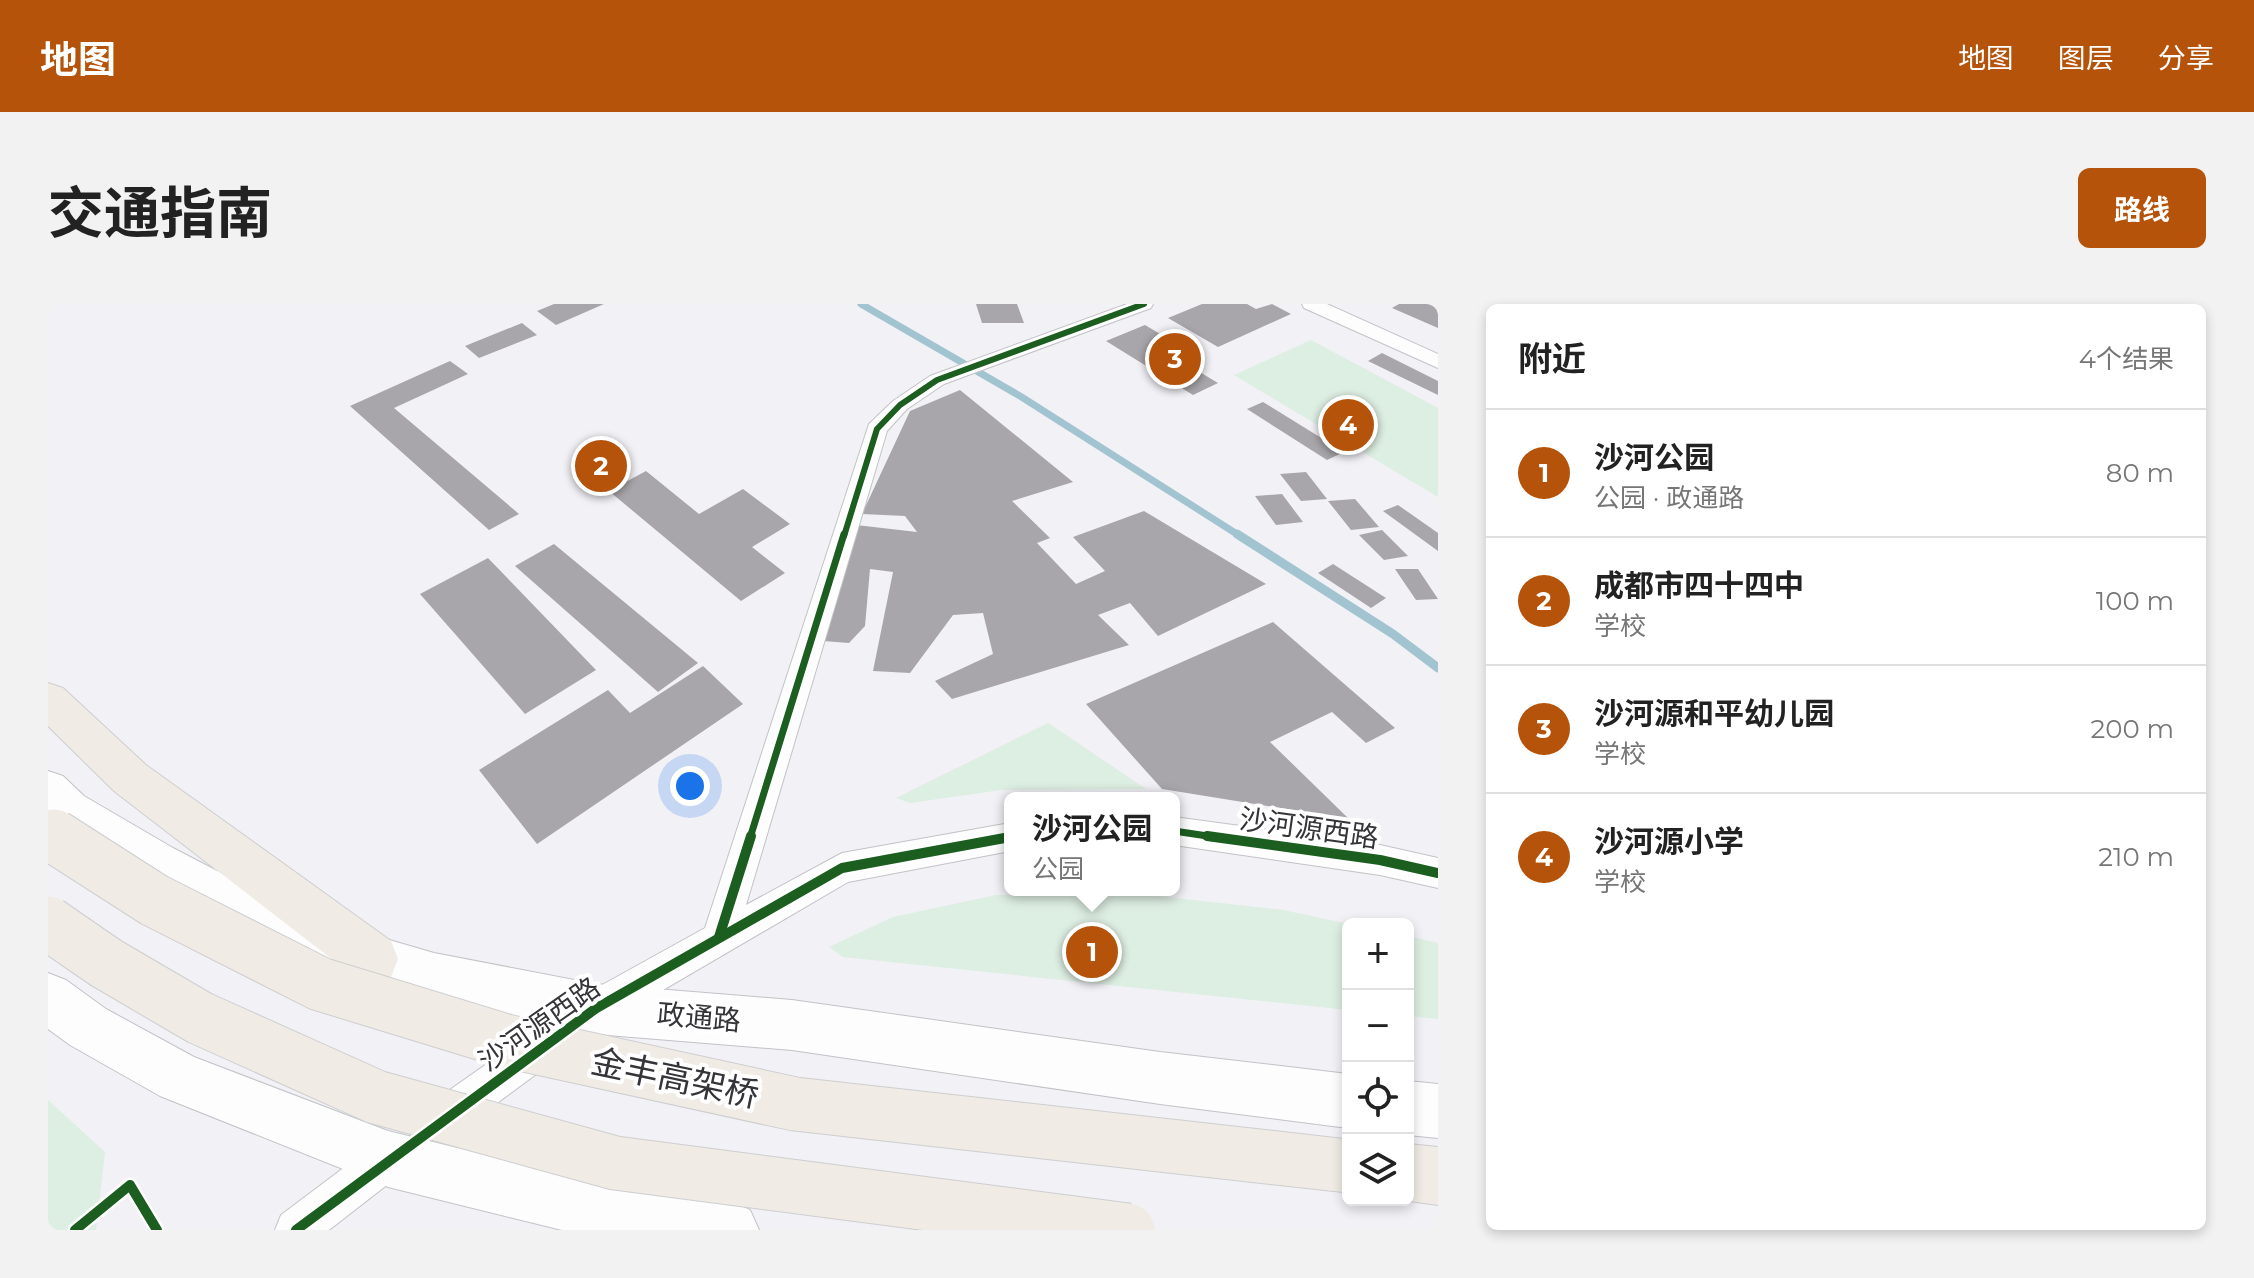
<!DOCTYPE html>
<html lang="zh">
<meta charset="utf-8">
<style>
:root{--surface:#fff;--page:#f2f2f2;--text:#222;--muted:#767676;--line:#e0e0e0;--accent:#b45309}
body{margin:0;font-family:Montserrat,"Noto Sans SC",sans-serif;background:var(--page);color:var(--text)}
.controls{position:absolute;right:24px;bottom:24px;display:grid;overflow:hidden;border-radius:12px;box-shadow:0 4px 12px #0003}
.controls button{width:72px;height:72px;display:grid;place-items:center;padding:0;border:0;border-bottom:2px solid var(--line);background:var(--surface);color:var(--text);font:40px sans-serif}
.you{position:absolute;left:642px;top:482px;width:28px;height:28px;margin:-20px;border:6px solid #fff;border-radius:50%;background:#1a73e8;box-shadow:0 0 0 12px #1a73e833}
.badge{display:grid;place-items:center;width:52px;height:52px;border-radius:50%;background:var(--accent);color:#fff;font-size:26px;font-weight:700}
.pin{position:absolute;translate:-50% -50%;border:4px solid #fff;box-shadow:0 2px 8px #0006}
.popup{position:absolute;left:956px;top:488px;width:176px;height:104px;box-sizing:border-box;display:grid;place-content:center;border-radius:12px;background:var(--surface);filter:drop-shadow(0 2px 6px #0005);font-size:26px;white-space:nowrap;color:var(--muted)}
.popup b{font-size:30px;color:var(--text)}
.popup::after{content:'';position:absolute;left:50%;top:100%;margin-left:-16px;border:16px solid transparent;border-top-color:var(--surface)}
.list{margin:0;padding:0;list-style:none}
h2{display:flex;justify-content:space-between;align-items:center;height:104px;margin:0;padding:0 32px;font-size:34px}
h2 small{font-size:26px;font-weight:400;color:var(--muted)}
.list li{display:grid;grid-template-columns:52px 1fr auto;gap:24px;align-items:center;box-sizing:border-box;height:128px;padding:0 32px;border-top:2px solid var(--line)}
.list b{display:block;font-size:30px;white-space:nowrap}
.list p{margin:0;font-size:26px;white-space:nowrap;color:var(--muted)}
.list em{font-size:26px;font-style:normal;color:var(--muted)}
.icon{flex:none;width:44px;height:44px;fill:none;stroke:currentColor;stroke-width:2;stroke-linecap:round;stroke-linejoin:round}
.map{position:relative;flex:none;width:1390px;height:926px;overflow:hidden;border-radius:12px}
header{display:flex;align-items:center;gap:48px;box-sizing:border-box;height:112px;padding:0 40px;background:var(--accent);color:#fff}
header strong{font-size:38px}
nav{display:flex;gap:44px;margin-inline-start:auto;font-size:28px}
.intro{display:flex;align-items:center;justify-content:space-between;box-sizing:border-box;height:192px;padding:0 48px}
h1{margin:0;font-size:56px}
.button{padding:20px 36px;border-radius:12px;background:var(--accent);color:#fff;font-size:28px;font-weight:700}
main{display:flex;gap:48px;padding:0 48px}
aside{flex:1;background:var(--surface);border-radius:12px;box-shadow:0 4px 12px #0003}
.map>svg:first-child{display:block}
.green{fill:#ddeee2}
.lines{fill:none;stroke-linecap:round;stroke-linejoin:round}
.stream-far1{stroke:#a2c3d0;stroke-width:7}
.stream{stroke:#a2c3d0;stroke-width:9}
.building{fill:#a8a6aa}
.minor-casing{stroke:#c2c3c7;stroke-width:2}
.secondary-casing{stroke:#c2c3c7;stroke-width:2}
.trunk-casing{stroke:#ceced0;stroke-width:2}
.minor{fill:#fdfdfe;fill-rule:evenodd}
.secondary{fill:#fdfdfe;fill-rule:evenodd}
.trunk{fill:#f0ece5;fill-rule:evenodd}
.trunk-bridge-far1-casing{stroke:#ceced0;stroke-width:43;stroke-linecap:butt}
.trunk-bridge-casing{stroke:#ceced0;stroke-width:55;stroke-linecap:butt}
.trunk-bridge-far1{stroke:#f0ece5;stroke-width:41}
.trunk-bridge{stroke:#f0ece5;stroke-width:53}
.cycleway-far2-casing{stroke:#fff;stroke-width:10}
.cycleway-far1-casing{stroke:#fff;stroke-width:12}
.cycleway-casing{stroke:#fff;stroke-width:15}
.cycleway-far2{stroke:#1b5e20;stroke-width:6}
.cycleway-far1{stroke:#1b5e20;stroke-width:7}
.cycleway{stroke:#1b5e20;stroke-width:10}
.labels{text-anchor:middle;dominant-baseline:central;stroke-width:8;stroke-linejoin:round;paint-order:stroke}
.street-label{font-size:28px;fill:#353539;stroke:#fff}
.near-street-label{font-size:34px;fill:#353539;stroke:#fff}
</style>
<header>
<strong>地图</strong>
<nav><a>地图</a><a>图层</a><a>分享</a></nav>
</header>
<div class="intro"><h1>交通指南</h1><a class="button">路线</a></div>
<main>
<div class="map">
<svg width="1390" height="926" viewBox="0 0 1390 926">
<rect width="100%" height="100%" fill="#f1f1f6"/>
<!-- green -->
<g class="green">
<polygon points="1263,36 1390,104 1390,193 1186,71"/>
<polygon points="1000,419 1098,485 953,486 862,499 848,494"/>
<polygon points="1082,589 1235,606 1301,620 1300,706 795,653 781,643 845,613 948,591"/>
<polygon points="1360,632 1390,639 1390,715 1360,712"/>
<polygon points="0,796 57,848 48,926 0,926"/>
</g>
<g class="lines">
<!-- stream-far1 -->
<polyline class="stream-far1" points="813,0 972,92 1192,232"/>
<!-- stream -->
<polyline class="stream" points="1189,230 1345,330 1390,364"/>
</g>
<!-- building -->
<g class="building">
<polygon points="506,0 556,0 508,21 489,7"/>
<polygon points="928,0 969,0 976,19 934,19"/>
<polygon points="1154,0 1199,0 1208,5 1224,0 1243,10 1170,43 1120,14"/>
<polygon points="1351,0 1390,0 1390,24 1344,4"/>
<polygon points="474,19 489,31 431,54 417,42"/>
<polygon points="1097,21 1129,40 1115,46 1170,79 1145,91 1058,37"/>
<polygon points="1334,49 1390,77 1390,91 1320,57"/>
<polygon points="402,57 420,70 346,104 471,210 441,226 302,102"/>
<polygon points="912,86 1025,178 964,197 1002,234 989,239 1028,280 1057,267 1025,233 1096,207 1218,280 1110,332 1082,299 1050,311 1081,341 904,395 887,377 945,350 935,309 905,311 862,369 825,367 845,268 822,265 817,322 801,339 775,337 808,221 869,228 857,212 814,210 862,107"/>
<polygon points="1215,98 1296,148 1279,156 1199,105"/>
<polygon points="598,167 651,210 695,185 742,220 704,243 737,269 693,297 561,187"/>
<polygon points="1258,168 1279,195 1253,197 1232,170"/>
<polygon points="1234,190 1255,218 1228,221 1207,192"/>
<polygon points="1307,195 1331,223 1303,226 1280,197"/>
<polygon points="1350,201 1390,229 1390,247 1335,207"/>
<polygon points="1334,226 1360,252 1336,256 1311,231"/>
<polygon points="506,240 650,359 610,388 467,262"/>
<polygon points="440,254 548,366 477,410 372,290"/>
<polygon points="1285,260 1338,294 1323,304 1270,269"/>
<polygon points="1347,265 1370,265 1390,295 1368,296"/>
<polygon points="1225,318 1347,424 1318,439 1284,408 1222,438 1301,515 1114,485 1038,400"/>
<polygon points="655,362 695,400 489,540 431,466 560,386 582,409"/>
</g>
<g class="lines">
<!-- minor casing -->
<g class="minor-casing">
<g id="minor">
<polygon points="1079,0 1105,0 1103,4 896,80 859,105 839,127 698,601 794,549 962,519 962,547 800,578 562,717 549,722 536,717 531,704 536,691 657,624 821,120 845,97 882,72"/>
<polygon points="1254,0 1279,0 1390,50 1390,64 1256,4"/>
<polygon points="1126,513 1332,541 1390,554 1390,584 1332,571 1126,541"/>
<polygon points="497,723 510,728 515,741 510,754 407,830 393,835 379,830 374,816 379,802 484,728"/>
<polygon points="348,829 362,835 368,849 362,863 281,926 227,926 233,911 334,835"/>
</g>
</g>
<!-- secondary casing -->
<g class="secondary-casing">
<g id="secondary">
<polygon points="0,467 15,472 36,492 125,544 252,610 386,649 547,680 744,696 1112,748 1300,770 1300,824 1112,800 744,746 547,730 386,697 226,647 93,574 0,513"/>
<polygon points="0,669 18,676 58,705 146,753 340,827 516,870 682,897 702,906 711,926 514,926 340,883 112,792 22,741 0,725"/>
<polygon points="1360,777 1390,780 1390,834 1360,831"/>
</g>
</g>
<!-- trunk casing -->
<g class="trunk-casing">
<g id="trunk">
<polygon points="0,379 15,384 98,461 343,637 350,655 343,673 325,680 307,673 66,487 0,422"/>
<polygon points="1360,840 1390,843 1390,901 1354,896 1360,896"/>
</g>
</g>
<!-- minor -->
<use href="#minor" class="minor"/>
<!-- secondary -->
<use href="#secondary" class="secondary"/>
<!-- trunk -->
<use href="#trunk" class="trunk"/>
<!-- trunk-bridge-far1 casing -->
<g class="trunk-bridge-far1-casing">
<polyline id="trunk-bridge-far1" points="0,528 9,534"/>
</g>
<!-- trunk-bridge casing -->
<g class="trunk-bridge-casing">
<g id="trunk-bridge">
<polyline points="6,532 106,596 272,680 458,737 747,800 1300,862"/>
<polyline points="0,619 58,659 152,714 328,793 567,859 1080,926"/>
</g>
</g>
<!-- trunk-bridge-far1 -->
<use href="#trunk-bridge-far1" class="trunk-bridge-far1"/>
<!-- trunk-bridge -->
<use href="#trunk-bridge" class="trunk-bridge"/>
<!-- cycleway-far2 casing -->
<g class="cycleway-far2-casing">
<polyline id="cycleway-far2" points="796,232 829,125 852,101 889,76 1096,0"/>
</g>
<!-- cycleway-far1 casing -->
<g class="cycleway-far1-casing">
<g id="cycleway-far1">
<polyline points="1126,527 1173,534"/>
<polyline points="702,534 796,230"/>
<polyline points="958,534 962,533"/>
</g>
</g>
<!-- cycleway casing -->
<g class="cycleway-casing">
<g id="cycleway">
<polyline points="1159,532 1332,556 1390,569"/>
<polyline points="671,633 703,532"/>
<polyline points="27,926 82,881 109,926"/>
<polyline points="248,926 547,705 794,564 962,533"/>
</g>
</g>
<!-- cycleway-far2 -->
<use href="#cycleway-far2" class="cycleway-far2"/>
<!-- cycleway-far1 -->
<use href="#cycleway-far1" class="cycleway-far1"/>
<!-- cycleway -->
<use href="#cycleway" class="cycleway"/>
</g>
<g class="labels">
<!-- street labels -->
<g class="street-label">
<text transform="translate(1261 524) rotate(8)">沙河源西路</text>
<text transform="translate(651 713) rotate(5)">政通路</text>
<text transform="translate(491 720) rotate(-35)">沙河源西路</text>
</g>
<!-- near-street labels -->
<g class="near-street-label">
<text transform="translate(627 774) rotate(12)">金丰高架桥</text>
</g>
</g>
</svg>
<div class="controls">
<button>+</button>
<button>−</button>
<button><svg class="icon" aria-label="locate" viewBox="0 0 24 24"><circle cx="12" cy="12" r="6"/><path d="M12 2v4M12 18v4M2 12h4M18 12h4"/></svg></button>
<button><svg class="icon" aria-label="layers" viewBox="0 0 24 24"><path d="M12 4l9 5-9 5-9-5zM3 14l9 5 9-5"/></svg></button>
</div>
<div class="you"></div>
<div class="pin badge" style="left:1044px;top:648px">1</div>
<div class="popup"><b>沙河公园</b>公园</div>
<div class="pin badge" style="left:553px;top:162px">2</div>
<div class="pin badge" style="left:1127px;top:55px">3</div>
<div class="pin badge" style="left:1300px;top:121px">4</div>
</div>
<aside>
<h2>附近<small>4个结果</small></h2>
<ul class="list">
<li><span class="badge">1</span><div><b>沙河公园</b><p>公园 · 政通路</p></div><em>80 m</em></li>
<li><span class="badge">2</span><div><b>成都市四十四中</b><p>学校</p></div><em>100 m</em></li>
<li><span class="badge">3</span><div><b>沙河源和平幼儿园</b><p>学校</p></div><em>200 m</em></li>
<li><span class="badge">4</span><div><b>沙河源小学</b><p>学校</p></div><em>210 m</em></li>
</ul>
</aside>
</main>
